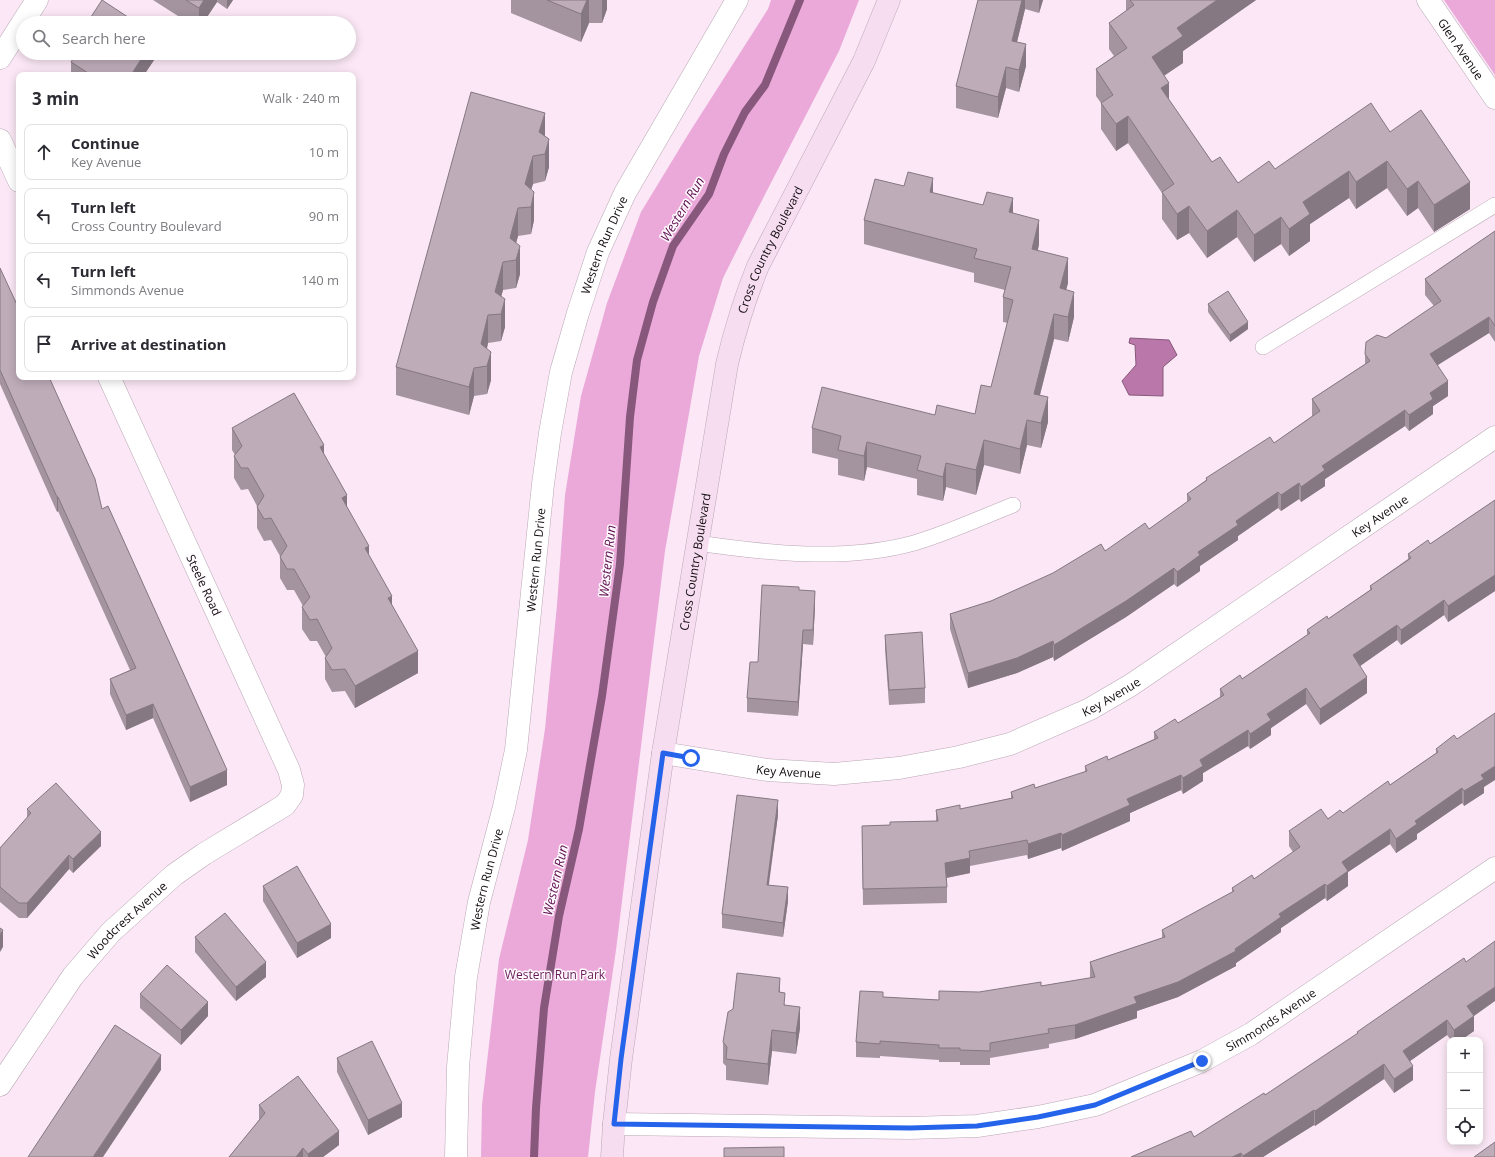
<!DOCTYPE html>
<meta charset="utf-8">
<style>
:root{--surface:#fff;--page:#f2f2f3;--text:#2b2b33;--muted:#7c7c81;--line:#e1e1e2}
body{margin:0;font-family:"Open Sans",sans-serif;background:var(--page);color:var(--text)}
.controls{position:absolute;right:12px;bottom:12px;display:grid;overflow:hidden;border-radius:8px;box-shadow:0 2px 10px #0003}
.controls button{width:36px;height:36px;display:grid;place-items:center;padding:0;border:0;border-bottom:1px solid var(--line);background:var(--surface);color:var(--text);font:20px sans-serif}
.stop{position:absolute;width:12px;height:12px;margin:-9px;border:3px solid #2563eb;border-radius:50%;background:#fff}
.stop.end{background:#2563eb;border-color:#fff;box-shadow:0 1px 4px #0008}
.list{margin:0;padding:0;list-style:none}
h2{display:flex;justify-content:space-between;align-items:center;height:52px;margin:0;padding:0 16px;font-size:17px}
h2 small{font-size:13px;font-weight:400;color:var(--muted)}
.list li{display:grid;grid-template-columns:26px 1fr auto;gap:12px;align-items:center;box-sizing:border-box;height:56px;margin:0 8px 8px;padding:0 8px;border:1px solid var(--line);border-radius:8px}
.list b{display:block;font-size:15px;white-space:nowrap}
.list p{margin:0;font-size:13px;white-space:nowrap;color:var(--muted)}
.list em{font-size:13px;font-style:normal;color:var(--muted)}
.icon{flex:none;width:22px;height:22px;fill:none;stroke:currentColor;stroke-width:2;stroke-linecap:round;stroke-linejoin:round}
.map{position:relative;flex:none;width:1495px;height:1157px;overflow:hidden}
.search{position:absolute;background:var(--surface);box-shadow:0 2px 10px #0003;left:16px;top:16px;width:340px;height:44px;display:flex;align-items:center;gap:10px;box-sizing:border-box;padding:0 14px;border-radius:22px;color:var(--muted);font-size:15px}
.panel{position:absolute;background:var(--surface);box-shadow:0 2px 10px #0003;left:16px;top:72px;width:340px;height:308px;border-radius:8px}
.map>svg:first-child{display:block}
.green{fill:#eba9da}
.water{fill:#b978a9;stroke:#87587b}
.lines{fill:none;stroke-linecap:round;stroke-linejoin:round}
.stream{stroke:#87587b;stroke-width:8}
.service-casing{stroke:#baa8b5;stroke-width:16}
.minor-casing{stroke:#baa8b5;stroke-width:23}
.tertiary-casing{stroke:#baa8b5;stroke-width:23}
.secondary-casing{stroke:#baa8b5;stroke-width:23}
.service{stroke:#fff;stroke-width:15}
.minor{stroke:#fff;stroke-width:22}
.tertiary{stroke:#fff;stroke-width:22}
.secondary{stroke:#f6ddf0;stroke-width:22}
.wall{fill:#a3949f}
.shaded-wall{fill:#857882}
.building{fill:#beacb9;stroke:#857882}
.route{stroke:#2563eb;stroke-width:5}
.labels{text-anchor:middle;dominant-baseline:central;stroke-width:3;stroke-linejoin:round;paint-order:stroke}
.street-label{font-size:12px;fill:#120c10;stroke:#fefafd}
.park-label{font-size:12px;fill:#671959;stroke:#fefafd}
.water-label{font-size:13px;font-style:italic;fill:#601153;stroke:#fefafd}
</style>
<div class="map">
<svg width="1495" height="1157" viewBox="0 0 1495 1157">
<rect width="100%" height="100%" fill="#fbe7f5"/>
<!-- green -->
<g class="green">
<polygon points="771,0 859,0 839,51 756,212 723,278 699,356 665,551 616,950 595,1092 588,1157 481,1157 482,1105 499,959 528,840 545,729 557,605 565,495 581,396 607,303 641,212 689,133 768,9"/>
<polygon points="1444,0 1495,0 1495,75"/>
</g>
<!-- water -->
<polygon class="water" points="1130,338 1169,340 1177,355 1163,367 1163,396 1129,395 1122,381 1136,365 1135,345 1129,343"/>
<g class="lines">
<!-- stream -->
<polyline class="stream" points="534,1157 536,1108 544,1008 559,916 579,829 602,696 620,564 630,417 637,360 653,302 673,246 709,194 724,154 745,112 765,85 800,0"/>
<!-- service casing -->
<g class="service-casing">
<g id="service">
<polyline points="1263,347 1495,205"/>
<path d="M697,543c69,10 149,19 217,0 34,-10 66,-25 99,-38"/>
</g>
</g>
<!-- minor casing -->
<g class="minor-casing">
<g id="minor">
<polyline points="0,58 37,0"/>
<polyline points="0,140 19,181"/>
<path id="s1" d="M663,753l104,17 67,4 65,-6 60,-11 51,-13 80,-35 41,-24 364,-248"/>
<path id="s2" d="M0,1085l73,-109 38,-44 63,-57 30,-21 81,-49 7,-10 1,-10 -4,-15 -180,-393"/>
<path id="s3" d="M614,1124l296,4 67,-2 61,-9 57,-12 107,-44 49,-27 244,-166"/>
<path id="s4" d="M456,1157l2,-90 8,-90 13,-75 25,-95 12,-57 27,-266 7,-51 11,-61 17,-59 20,-61 27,-59 112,-193"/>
</g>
</g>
<!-- tertiary casing -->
<g class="tertiary-casing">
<g id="tertiary">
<path id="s5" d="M1428,0l67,98"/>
</g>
</g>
<!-- secondary casing -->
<g class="secondary-casing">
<g id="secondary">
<path id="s6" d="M612,1157l2,-33 7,-65 42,-306 64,-389c8,-34 18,-66 31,-98l106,-205 25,-61"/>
</g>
</g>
<!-- service -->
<use href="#service" class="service"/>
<!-- minor -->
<use href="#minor" class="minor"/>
<!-- tertiary -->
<use href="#tertiary" class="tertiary"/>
<!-- secondary -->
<use href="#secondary" class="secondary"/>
</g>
<!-- wall -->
<g class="wall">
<polygon points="153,0 233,0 227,9 217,2 203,23 189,23"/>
<polygon points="511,0 607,0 607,9 602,23 589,23 581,42 511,13"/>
<polygon points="978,0 1043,0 1039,13 1025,9 1017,42 1026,66 1019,92 1006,88 998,118 956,108 956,86"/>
<polygon points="1126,0 1256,0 1183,51 1183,63 1164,75 1169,101 1212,162 1238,183 1275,169 1390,132 1470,209 1434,232 1418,208 1407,216 1387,188 1356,209 1349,198 1310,224 1310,241 1289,256 1281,244 1254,262 1237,237 1207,258 1189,233 1177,240 1162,219 1162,193 1128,143 1116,151 1101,129 1101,103 1096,96 1096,69 1114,56 1109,49 1109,23 1126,11"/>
<polygon points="156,53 156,57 144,75 71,75 71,62"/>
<polygon points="545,135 549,167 545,181 533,184 531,189 534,220 531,234 518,236 516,243 520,274 516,288 503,290 501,297 505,327 501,341 488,343 487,349 491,380 487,394 474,396 469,415 396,395 396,367"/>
<polygon points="904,186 933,193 1013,213 1039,244 1038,250 1068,283 1066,290 1074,317 1068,342 1054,339 1040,395 1048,422 1041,448 1027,445 1020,474 984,465 976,495 946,487 943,501 917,495 917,479 867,467 864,481 838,475 838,459 812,453 812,428 935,415 975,414 991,387 1008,323 1003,322 1003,297 1005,290 974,282 974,273 864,244 864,220"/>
<polygon points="1495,231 1495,342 1489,333 1437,365 1448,396 1433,406 1433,414 1409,431 1405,426 1325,479 1325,486 1301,502 1299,499 1281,511 1278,508 1238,536 1238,540 1200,566 1200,571 1177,587 1174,584 1126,617 1054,661 1053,657 1017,673 968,688 950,629 950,614 991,601 1105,551 1149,529 1187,502 1187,494 1206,480 1206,478 1274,443 1312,416 1312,399 1365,364 1365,354 1386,338 1434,306 1425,295 1425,279"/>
<polygon points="0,268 19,377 102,509 227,785 190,802 153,718 126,730 110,694 110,679 130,670 58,511 57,512 0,384"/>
<polygon points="1208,304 1248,329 1230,342 1208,312"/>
<polygon points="232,428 324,454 347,507 392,606 418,673 355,708 345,691 332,692 325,679 325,658 326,657 317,641 310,641 302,629 302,607 303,606 294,590 287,590 280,578 280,556 271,540 264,541 257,528 257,506 248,489 241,490 234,478 234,456 235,455 232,450"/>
<polygon points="1495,500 1495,591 1448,622 1444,615 1401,645 1397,640 1360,666 1367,693 1320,725 1306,704 1271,728 1271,735 1250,749 1248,746 1203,773 1203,781 1183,794 1181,790 1130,813 1130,821 1062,851 1061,848 1028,859 1027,855 970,866 970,873 947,878 947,903 863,905 862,826 890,825 936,821 936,810 960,809 1011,798 1011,792 1035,788 1085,772 1085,766 1108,760 1154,739 1154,732 1178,723 1220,697 1220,689 1242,679 1307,635 1307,630 1328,619 1370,590 1370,586 1408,559 1408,554 1430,544"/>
<polygon points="799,590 815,605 813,645 803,644 798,716 747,712 747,698 758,662"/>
<polygon points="885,635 925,688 925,703 889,705 885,649"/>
<polygon points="1436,749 1484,787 1484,793 1464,806 1462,803 1417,834 1417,839 1396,853 1390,844 1348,872 1348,886 1327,901 1325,898 1281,928 1281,932 1236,963 1236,966 1178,997 1137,1011 1137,1018 1075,1039 1049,1044 1049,1048 990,1058 990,1065 960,1065 960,1062 939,1062 939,1060 880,1056 880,1058 856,1057 856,1042 883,997 939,1000 979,992 1041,986 1090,978 1090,962 1162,938 1162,930 1232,892 1232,888 1254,879 1293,852 1289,846 1289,831 1343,813 1390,785 1436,753"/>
<polygon points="27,809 101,846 73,873 69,869 27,918 19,918 0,902 0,848 27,818"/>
<polygon points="778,815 768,885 788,901 783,937 722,928 722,914"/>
<polygon points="263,886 331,938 297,958 263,901"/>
<polygon points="195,937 266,977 236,1001 195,952"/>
<polygon points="780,992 785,1005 800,1028 796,1054 772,1051 768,1085 726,1080 726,1066 723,1063 723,1042"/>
<polygon points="140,994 208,1016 181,1045 140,1008"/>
<polygon points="1474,1016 1474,1031 1461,1040 1451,1040 1447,1035 1410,1061 1413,1080 1394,1093 1384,1079 1315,1126 1314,1125 1263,1157 1131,1157 1194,1137 1265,1095 1357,1034 1357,1032"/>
<polygon points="337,1058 402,1117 368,1135 337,1072"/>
<polygon points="259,1105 339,1145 323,1157 229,1157 259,1120"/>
</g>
<!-- shaded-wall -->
<g class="shaded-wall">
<polygon points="204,0 217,0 217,2 203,23 199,23 199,8"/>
<polygon points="227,0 233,0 227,9"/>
<polygon points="587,0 589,0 589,23 581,42 581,14"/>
<polygon points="602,0 607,0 607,9 602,23"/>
<polygon points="1022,0 1025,0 1025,9 1012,62 1012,41"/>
<polygon points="1039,0 1043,0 1039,13"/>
<polygon points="1217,0 1256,0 1183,51 1183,63 1152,84 1152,57 1177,28"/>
<polygon points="1026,44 1026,66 1019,92 1019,70"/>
<polygon points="145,53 156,53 156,57 144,75 131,75"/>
<polygon points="1006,67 1006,88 998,118 998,97"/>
<polygon points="1169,83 1169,109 1161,88"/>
<polygon points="545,113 545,140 539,132"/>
<polygon points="1128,116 1128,143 1116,151 1116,124"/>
<polygon points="549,139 549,167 545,181 545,154"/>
<polygon points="533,156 533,184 526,207 525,184"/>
<polygon points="1387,161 1387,188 1356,209 1356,182"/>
<polygon points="1349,171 1349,198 1310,224 1310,241 1289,256 1289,229 1303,202"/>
<polygon points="933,178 933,203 930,192"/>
<polygon points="1418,181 1418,208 1407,216 1407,189"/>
<polygon points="1470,182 1470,209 1434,232 1434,205"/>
<polygon points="534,192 534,220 531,234 531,207"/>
<polygon points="1013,198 1013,223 1009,212"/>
<polygon points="1189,206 1189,233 1177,240 1177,214"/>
<polygon points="518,208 518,236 511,261 510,238"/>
<polygon points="1237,210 1237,237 1207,258 1207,231"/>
<polygon points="1281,217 1281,244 1254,262 1254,235"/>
<polygon points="1039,220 1039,244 1032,274 1032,249"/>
<polygon points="520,246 520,274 516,288 516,260"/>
<polygon points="1068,258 1068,283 1060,313 1060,288"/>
<polygon points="503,262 503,290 496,314 495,292"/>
<polygon points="1074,292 1074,317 1068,342 1068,317"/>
<polygon points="505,299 505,327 501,341 501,314"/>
<polygon points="1054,314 1054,339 1034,418 1034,394"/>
<polygon points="488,315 488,343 482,367 481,344"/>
<polygon points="1489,317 1489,333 1430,370 1430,354"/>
<polygon points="1248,322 1248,329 1230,342 1230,335"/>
<polygon points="491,352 491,380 487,394 487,366"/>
<polygon points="474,368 474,396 469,415 469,387"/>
<polygon points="1448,381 1448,396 1433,406 1433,414 1409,431 1409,415 1430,393"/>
<polygon points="1048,397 1048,422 1041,448 1041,423"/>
<polygon points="1405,410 1405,426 1325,479 1325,486 1301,502 1301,487 1322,466"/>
<polygon points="1027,420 1027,445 1020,474 1020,449"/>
<polygon points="984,440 984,465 976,495 976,470"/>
<polygon points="867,442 867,467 864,481 864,456"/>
<polygon points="324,445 324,466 320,447"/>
<polygon points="946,463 946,487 943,501 943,477"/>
<polygon points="1299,483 1299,499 1281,511 1281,495"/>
<polygon points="1278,492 1278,508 1238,536 1238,540 1200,566 1200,571 1177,587 1177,572 1198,552 1236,521"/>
<polygon points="347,495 347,516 342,498"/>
<polygon points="57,497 58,497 58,511 57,512"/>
<polygon points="369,546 369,567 365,548"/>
<polygon points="1174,568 1174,584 1126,617 1054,661 1054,645"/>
<polygon points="1495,575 1495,591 1448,622 1448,606"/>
<polygon points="815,591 815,605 813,645 813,630"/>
<polygon points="392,596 392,618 388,598"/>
<polygon points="1444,600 1444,615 1401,645 1401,630"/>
<polygon points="1397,625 1397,640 1353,671 1353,655"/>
<polygon points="803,630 803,644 798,716 798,702"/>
<polygon points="1053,641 1053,657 1017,673 968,688 968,673"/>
<polygon points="418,651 418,673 355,708 355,686"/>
<polygon points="1367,677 1367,693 1320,725 1320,709"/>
<polygon points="1306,688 1306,704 1271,728 1271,735 1250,749 1250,734 1267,714"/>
<polygon points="153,704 153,718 126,730 126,715"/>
<polygon points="1248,730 1248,746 1203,773 1203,781 1183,794 1183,778 1200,760"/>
<polygon points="1495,766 1495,780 1484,787 1484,793 1464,806 1464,791 1481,775"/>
<polygon points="227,770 227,785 190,802 190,787"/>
<polygon points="1181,775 1181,790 1130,813 1130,821 1062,851 1062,835 1127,799"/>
<polygon points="1462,788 1462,803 1417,834 1417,839 1396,853 1396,839 1415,821"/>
<polygon points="778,800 778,815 767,899 767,885"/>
<polygon points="1390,829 1390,844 1348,872 1348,886 1327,901 1327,886 1342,862"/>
<polygon points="101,832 101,846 73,873 73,859"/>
<polygon points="1061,833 1061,848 1028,859 1028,844"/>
<polygon points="69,855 69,869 27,918 27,903"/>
<polygon points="970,858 970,873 945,878 945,863"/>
<polygon points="1325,884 1325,898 1281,928 1281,932 1236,963 1236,966 1178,997 1137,1011 1137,1018 1075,1039 1075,1025 1134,997 1235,949 1279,914"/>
<polygon points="788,887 788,901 783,937 783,923"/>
<polygon points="331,924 331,938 297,958 297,943"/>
<polygon points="3,930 3,947 0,952 0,935"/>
<polygon points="266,962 266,977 236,1001 236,987"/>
<polygon points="780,978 780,999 779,992"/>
<polygon points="1495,987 1495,1001 1467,1021 1467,1006"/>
<polygon points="208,1002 208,1016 181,1045 181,1030"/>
<polygon points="800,1007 800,1028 796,1054 796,1033"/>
<polygon points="1474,1016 1474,1031 1461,1040 1454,1040 1454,1030"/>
<polygon points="1447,1020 1447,1035 1403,1066 1403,1051"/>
<polygon points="772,1030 772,1051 768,1085 768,1064"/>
<polygon points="161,1055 161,1070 103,1157 93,1157"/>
<polygon points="1384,1064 1384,1079 1315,1126 1315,1111"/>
<polygon points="1413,1066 1413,1080 1394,1093 1394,1079"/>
<polygon points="402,1103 402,1117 368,1135 368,1120"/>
<polygon points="1314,1110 1314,1125 1263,1157 1243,1157 1243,1156"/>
<polygon points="339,1131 339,1145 323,1157 308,1157 308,1154"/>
<polygon points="303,1148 303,1157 296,1157"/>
<polygon points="1241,1153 1241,1157 1232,1157"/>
</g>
<!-- building -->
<g class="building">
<polygon points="102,0 137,23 87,23"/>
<polygon points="186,0 204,0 199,8"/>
<polygon points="547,0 587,0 581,14"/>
<polygon points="978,0 1022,0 1012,41 1026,44 1019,70 1006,67 998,97 956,86"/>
<polygon points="1130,0 1217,0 1177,28 1183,36 1152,57 1169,83 1161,88 1212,162 1220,157 1238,183 1269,161 1275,169 1371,103 1390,132 1421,110 1470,182 1434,205 1418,181 1407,189 1387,161 1356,182 1349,171 1303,202 1310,214 1289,229 1281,217 1254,235 1237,210 1207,231 1189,206 1177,214 1162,192 1174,184 1128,116 1116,124 1101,103 1113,95 1096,69 1127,48 1109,23 1134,5"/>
<polygon points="77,53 145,53 131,75 91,75 71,62"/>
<polygon points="471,92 545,113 539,132 549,139 545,154 533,156 525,184 534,192 531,207 518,208 510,238 520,246 516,260 503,262 495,292 505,299 501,314 488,315 481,344 491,352 487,366 474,368 469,387 396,367"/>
<polygon points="908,172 933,178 930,192 983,205 987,192 1013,198 1009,212 1039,220 1032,249 1068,258 1060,288 1074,292 1068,317 1054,314 1034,394 1048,397 1041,423 1027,420 1020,449 984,440 976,470 946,463 943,477 917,470 921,456 867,442 864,456 838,450 841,436 812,428 822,387 935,415 937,405 975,414 981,385 991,387 1013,300 1003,297 1011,267 974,258 977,249 864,220 875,179 904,186"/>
<polygon points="1495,231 1495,326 1489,317 1430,354 1448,381 1430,393 1433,399 1409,415 1405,410 1322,466 1325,470 1301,487 1299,483 1281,495 1278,492 1236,521 1238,525 1198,552 1200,555 1177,572 1174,568 1126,601 1054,645 1053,641 1017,658 968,673 950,614 991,601 1053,573 1101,544 1105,551 1145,523 1149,529 1191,499 1187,494 1207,480 1206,478 1270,437 1274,443 1320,411 1312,399 1370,361 1365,354 1366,342 1377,335 1386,338 1441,301 1425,279"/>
<polygon points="0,268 19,309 19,377 49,377 95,479 102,509 108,506 227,770 190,787 153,704 126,715 110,679 136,668 58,497 57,497 0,370"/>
<polygon points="1228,291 1248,322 1230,335 1208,304"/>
<polygon points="294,393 324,445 320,447 347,495 342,498 369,546 365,548 392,596 388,598 418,651 355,686 345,669 332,670 325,658 332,648 317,619 310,620 302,607 310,597 294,569 287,569 280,557 287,546 271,518 264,519 257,507 264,496 248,468 241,468 234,456 242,446 232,428"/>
<polygon points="1495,500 1495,575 1448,606 1444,600 1401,630 1397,625 1353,655 1367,677 1320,709 1306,688 1267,714 1271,720 1250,734 1248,730 1200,760 1203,766 1183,778 1181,775 1127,799 1130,805 1062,835 1061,833 1028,844 1027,840 969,851 970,858 945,863 947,887 863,889 862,826 890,825 890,822 938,821 936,810 960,805 960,809 1013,798 1011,792 1034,784 1035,788 1087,771 1085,766 1107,756 1108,760 1158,738 1154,732 1175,719 1178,723 1224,695 1220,689 1240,675 1242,679 1310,633 1307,630 1327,616 1328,619 1372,589 1370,586 1411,558 1408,554 1428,540 1430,544"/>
<polygon points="762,585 799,587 799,590 815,591 813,630 803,630 798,702 747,698 750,662 758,662"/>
<polygon points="922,632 925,688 889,690 885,635"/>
<polygon points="1495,713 1495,766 1481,775 1484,779 1464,791 1462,788 1415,821 1417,824 1396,839 1390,829 1342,862 1348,871 1327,886 1325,884 1279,914 1281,917 1235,949 1236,951 1178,982 1134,997 1137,1003 1075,1025 1048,1029 1049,1033 990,1043 990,1051 960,1050 960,1048 939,1048 939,1045 880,1041 880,1044 856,1042 860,991 883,992 883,997 939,1000 939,991 979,992 1041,982 1041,986 1095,977 1090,962 1165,937 1162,930 1234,891 1232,888 1252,875 1254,879 1300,847 1289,831 1321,809 1328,819 1340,810 1343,813 1388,781 1390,785 1438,752 1436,749 1454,735 1457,739"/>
<polygon points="56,783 101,832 73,859 69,855 27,903 19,903 0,887 0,848 31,813 27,809"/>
<polygon points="737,795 778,800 767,885 788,887 783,923 722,914"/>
<polygon points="297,866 331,924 297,943 263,886"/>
<polygon points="225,913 266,962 236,987 195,937"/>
<polygon points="0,928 3,930 0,935"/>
<polygon points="1495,941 1495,987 1467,1006 1474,1016 1454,1030 1447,1020 1403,1051 1413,1066 1394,1079 1384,1064 1315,1111 1314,1110 1243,1156 1241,1153 1232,1157 1131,1157 1191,1131 1194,1137 1264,1093 1265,1095 1358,1033 1357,1032 1464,958 1466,962"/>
<polygon points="167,965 208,1002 181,1030 140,994"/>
<polygon points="737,973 780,978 779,992 785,993 784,1005 800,1007 796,1033 772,1030 768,1064 726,1059 727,1047 723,1042 728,1012 733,1009"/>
<polygon points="115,1025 161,1055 93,1157 28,1157"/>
<polygon points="372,1041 402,1103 368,1120 337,1058"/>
<polygon points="298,1076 339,1131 308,1154 303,1148 296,1157 229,1157 265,1113 259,1105"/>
<polygon points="1495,1142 1495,1157 1474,1157"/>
<polygon points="784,1147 784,1157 724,1157 724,1148"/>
</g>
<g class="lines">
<!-- route -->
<polyline class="route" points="691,758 663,753 621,1059 614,1124 910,1128 977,1126 1038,1117 1095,1105 1202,1061"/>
</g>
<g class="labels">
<!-- street labels -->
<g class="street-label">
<text stroke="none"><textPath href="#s5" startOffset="59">Glen Avenue</textPath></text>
<text stroke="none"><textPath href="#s4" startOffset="928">Western Run Drive</textPath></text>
<text stroke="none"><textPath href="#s6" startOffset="924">Cross Country Boulevard</textPath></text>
<text stroke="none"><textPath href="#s1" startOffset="787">Key Avenue</textPath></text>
<text stroke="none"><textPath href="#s4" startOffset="604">Western Run Drive</textPath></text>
<text stroke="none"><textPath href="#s6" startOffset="601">Cross Country Boulevard</textPath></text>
<text transform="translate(204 585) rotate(65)">Steele Road</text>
<text stroke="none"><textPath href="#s1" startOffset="463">Key Avenue</textPath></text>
<text stroke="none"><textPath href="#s1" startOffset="127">Key Avenue</textPath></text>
<text stroke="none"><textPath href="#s4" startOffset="280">Western Run Drive</textPath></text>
<text stroke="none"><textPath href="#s2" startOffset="209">Woodcrest Avenue</textPath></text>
<text stroke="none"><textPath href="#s3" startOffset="679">Simmonds Avenue</textPath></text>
</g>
<!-- park labels -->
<g class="park-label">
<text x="555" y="974">Western Run Park</text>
</g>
<!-- water labels -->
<g class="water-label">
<text transform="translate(682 209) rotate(-59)">Western Run</text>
<text transform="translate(607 561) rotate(-84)">Western Run</text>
<text transform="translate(555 880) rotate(-77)">Western Run</text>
</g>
</g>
</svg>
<div class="controls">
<button>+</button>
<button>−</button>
<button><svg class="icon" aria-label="locate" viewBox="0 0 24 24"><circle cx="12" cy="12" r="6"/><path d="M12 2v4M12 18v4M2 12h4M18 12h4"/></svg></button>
</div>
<div class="stop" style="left:691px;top:758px"></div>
<div class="stop end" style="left:1202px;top:1061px"></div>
<div class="search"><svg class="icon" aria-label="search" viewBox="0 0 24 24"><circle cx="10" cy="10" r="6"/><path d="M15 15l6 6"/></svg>Search here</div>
<section class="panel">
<h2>3 min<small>Walk · 240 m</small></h2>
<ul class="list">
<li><svg class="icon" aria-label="ahead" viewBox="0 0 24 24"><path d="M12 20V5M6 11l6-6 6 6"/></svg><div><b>Continue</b><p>Key Avenue</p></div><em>10 m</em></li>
<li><svg class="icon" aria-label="left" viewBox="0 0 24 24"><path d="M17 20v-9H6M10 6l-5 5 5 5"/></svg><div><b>Turn left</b><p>Cross Country Boulevard</p></div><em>90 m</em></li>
<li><svg class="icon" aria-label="left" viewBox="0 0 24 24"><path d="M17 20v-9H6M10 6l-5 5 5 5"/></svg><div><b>Turn left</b><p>Simmonds Avenue</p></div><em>140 m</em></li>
<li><svg class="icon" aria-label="arrive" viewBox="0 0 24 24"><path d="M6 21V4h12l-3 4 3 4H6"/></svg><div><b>Arrive at destination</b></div></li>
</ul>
</section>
</div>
